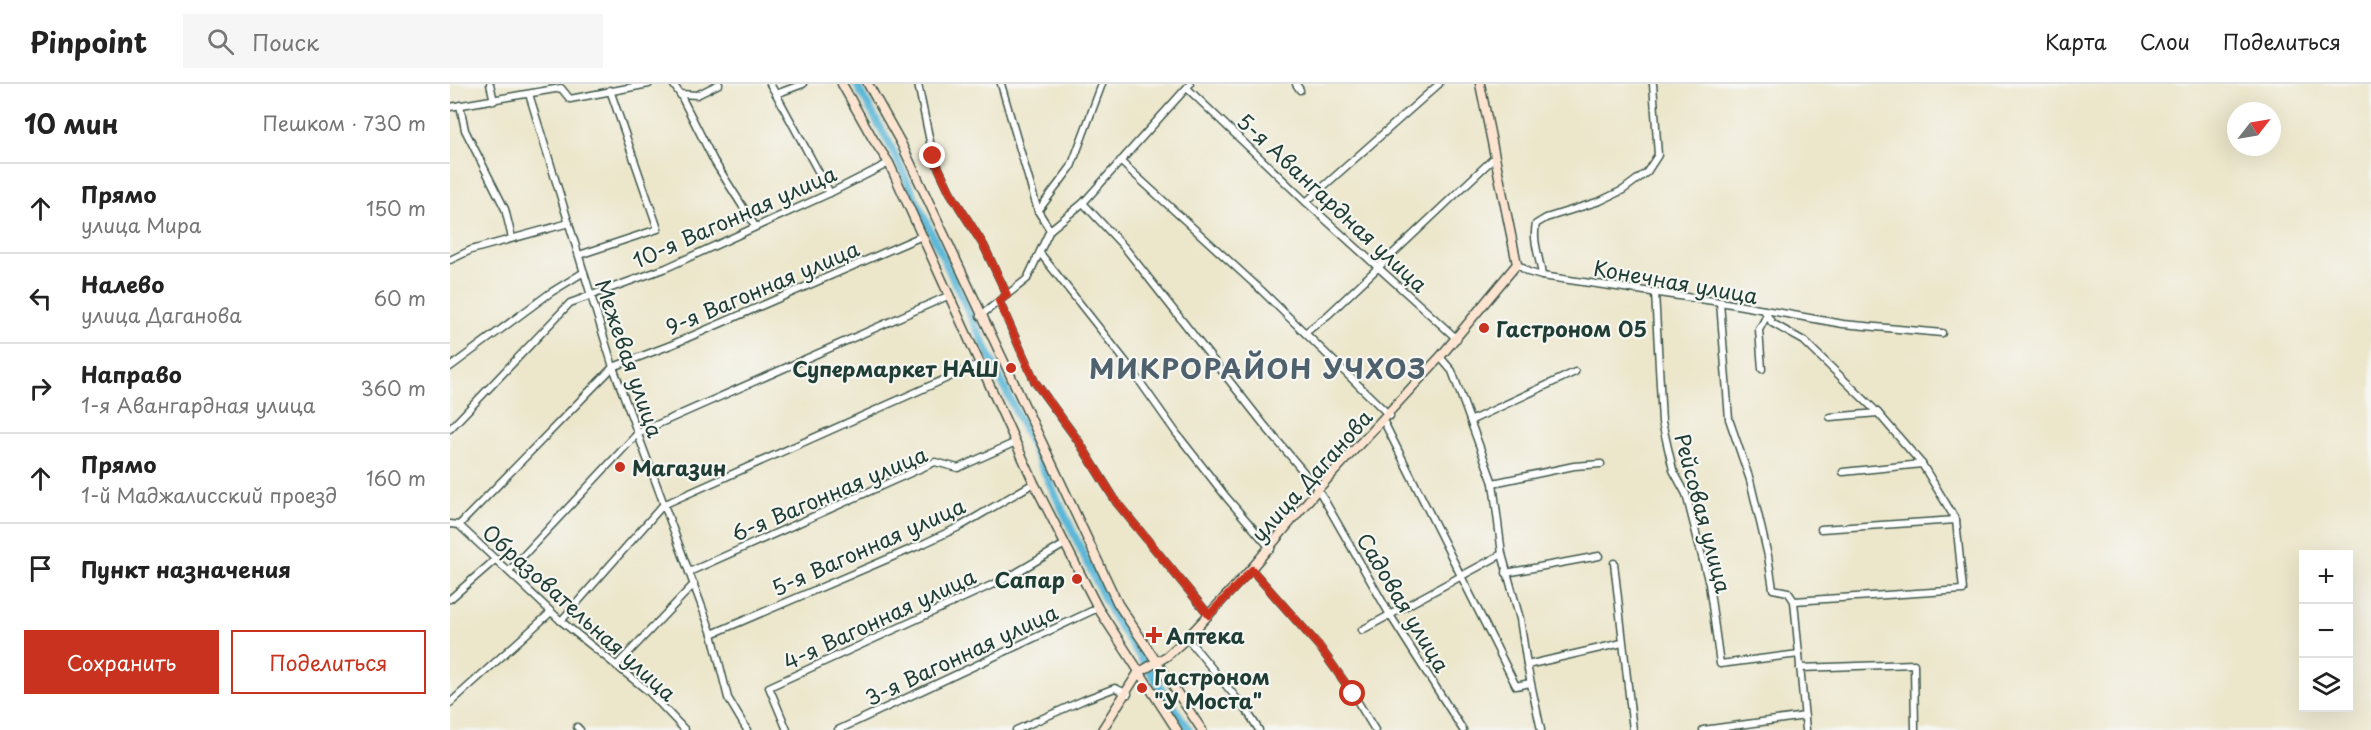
<!DOCTYPE html>
<html lang="ru">
<meta charset="utf-8">
<style>
:root{--surface:#fff;--page:#f6f6f6;--text:#222;--muted:#767676;--line:#e0e0e0;--accent:#c8321e}
body{margin:0;font-family:"Playpen Sans",sans-serif;background:var(--page);color:var(--text)}
.controls{position:absolute;right:18px;bottom:18px;display:grid;overflow:hidden;border-radius:0px;box-shadow:0 6px 24px #0002}
.controls button{width:54px;height:54px;display:grid;place-items:center;padding:0;border:0;border-bottom:2px solid var(--line);background:var(--surface);color:var(--text);font:30px sans-serif}
.compass{position:absolute;left:1777px;top:18px;width:54px;height:54px;border-radius:50%;background:var(--surface);box-shadow:0 6px 24px #0002;rotate:59deg}
.stop{position:absolute;width:18px;height:18px;margin:-14px;border:4px solid #c8321e;border-radius:50%;background:#fff}
.stop.end{background:#c8321e;border-color:#fff;box-shadow:0 2px 6px #0008}
.list{margin:0;padding:0;list-style:none}
h2{display:flex;justify-content:space-between;align-items:center;height:78px;margin:0;padding:0 24px;font-size:26px}
h2 small{font-size:20px;font-weight:400;color:var(--muted)}
.list li{display:grid;grid-template-columns:39px 1fr auto;gap:18px;align-items:center;box-sizing:border-box;height:90px;padding:0 24px;border-top:2px solid var(--line)}
.list b{display:block;font-size:22px;white-space:nowrap}
.list p{margin:0;font-size:20px;white-space:nowrap;color:var(--muted)}
.list em{font-size:20px;font-style:normal;color:var(--muted)}
.actions{display:flex;gap:12px;padding:18px 24px}
.actions a{flex:1;padding:14px 0;border:2px solid var(--accent);border-radius:0px;text-align:center;font-size:21px;color:var(--accent)}
.actions .main{background:var(--accent);color:#fff}
.icon{flex:none;width:33px;height:33px;fill:none;stroke:currentColor;stroke-width:2;stroke-linecap:round;stroke-linejoin:round}
.map{position:relative;flex:none;width:1921px;height:646px;overflow:hidden}
header{display:flex;align-items:center;gap:36px;box-sizing:border-box;height:84px;padding:0 30px;background:var(--surface);border-bottom:2px solid var(--line)}
header strong{font-size:28px}
nav{display:flex;gap:33px;margin-inline-start:auto;font-size:21px}
.search{width:420px;height:54px;background:var(--page);display:flex;align-items:center;gap:15px;box-sizing:border-box;padding:0 21px;border-radius:0px;color:var(--muted);font-size:22px}
main{display:flex}
aside{flex:1;background:var(--surface)}
.map>svg:first-child{display:block}
.lines{fill:none;stroke-linecap:round;stroke-linejoin:round}
.canal{stroke:#5ab7d8;stroke-width:8}
.minor-casing{stroke:#3e564a;stroke-width:9}
.secondary-casing{stroke:#3e564a;stroke-width:11}
.minor{stroke:#fff;stroke-width:6}
.secondary{stroke:#fde4d1;stroke-width:8}
.route{stroke:#c8321e;stroke-width:8}
.poi-dot{fill:#c8321e;stroke:#f6f6f2;stroke-width:2}
.labels{text-anchor:middle;dominant-baseline:central;stroke-width:4.5;stroke-linejoin:round;paint-order:stroke}
.street-label{font-size:21px;fill:#1f3d34;stroke:#f6f6f2}
.poi-label{font-size:21px;font-weight:bold;fill:#1f3d34;stroke:#f6f6f2;text-anchor:start}
.district-label{font-size:27px;font-weight:bold;letter-spacing:1.5px;fill:#50616e;stroke:#f6f6f2}
</style>
<header>
<strong>Pinpoint</strong>
<div class="search"><svg class="icon" aria-label="search" viewBox="0 0 24 24"><circle cx="10" cy="10" r="6"/><path d="M15 15l6 6"/></svg>Поиск</div>
<nav><a>Карта</a><a>Слои</a><a>Поделиться</a></nav>
</header>
<main>
<aside>
<h2>10 мин<small>Пешком · 730 m</small></h2>
<ul class="list">
<li><svg class="icon" aria-label="ahead" viewBox="0 0 24 24"><path d="M12 20V5M6 11l6-6 6 6"/></svg><div><b>Прямо</b><p>улица Мира</p></div><em>150 m</em></li>
<li><svg class="icon" aria-label="left" viewBox="0 0 24 24"><path d="M17 20v-9H6M10 6l-5 5 5 5"/></svg><div><b>Налево</b><p>улица Даганова</p></div><em>60 m</em></li>
<li><svg class="icon" aria-label="right" viewBox="0 0 24 24"><path d="M7 20v-9h11M14 6l5 5-5 5"/></svg><div><b>Направо</b><p>1-я Авангардная улица</p></div><em>360 m</em></li>
<li><svg class="icon" aria-label="ahead" viewBox="0 0 24 24"><path d="M12 20V5M6 11l6-6 6 6"/></svg><div><b>Прямо</b><p>1-й Маджалисский проезд</p></div><em>160 m</em></li>
<li><svg class="icon" aria-label="arrive" viewBox="0 0 24 24"><path d="M6 21V4h12l-3 4 3 4H6"/></svg><div><b>Пункт назначения</b></div></li>
</ul>
<div class="actions"><a class="main">Сохранить</a><a>Поделиться</a></div>
</aside>
<div class="map">
<svg width="1921" height="646" viewBox="0 0 1921 646">
<rect width="100%" height="100%" fill="#f6f6f2"/>
<filter id="ink" filterUnits="userSpaceOnUse"><feTurbulence type="fractalNoise" baseFrequency=".0167" numOctaves="2"/><feDisplacementMap in="SourceGraphic" scale="12" xChannelSelector="R" yChannelSelector="G"/><feConvolveMatrix kernelMatrix="1 2 1 2 8 2 1 2 1" color-interpolation-filters="sRGB"/></filter>
<filter id="wash" filterUnits="userSpaceOnUse"><feTurbulence type="fractalNoise" baseFrequency=".008" numOctaves="4" result="noise"/><feDisplacementMap in="SourceGraphic" scale="24" xChannelSelector="R" yChannelSelector="G"/><feGaussianBlur stdDeviation="1.35" result="paint"/><feColorMatrix in="noise" values="0 0 0 0 0 0 0 0 0 0 0 0 0 0 0 0 0 1.4 0 .05"/><feComposite in="paint" operator="in"/></filter>
<g filter="url(#wash)">
<rect width="100%" height="100%" fill="#ece6ca"/>
<g class="lines">
<!-- canal -->
<polyline class="canal" points="406,0 438,57 655,516 665,535 739,646"/>
</g>
</g>
<g filter="url(#ink)">
<g class="lines">
<!-- minor casing -->
<g class="minor-casing">
<g id="minor">
<polyline points="40,0 44,17"/>
<polyline points="223,0 230,10 247,11 269,0"/>
<polyline points="320,0 326,10 353,0"/>
<polyline points="468,0 483,72 500,108 534,162 557,211"/>
<polyline points="551,0 588,127 600,146"/>
<polyline points="846,0 850,6"/>
<polyline points="737,4 856,118 1007,255"/>
<polyline points="79,10 163,283 262,550 278,614 297,646"/>
<polyline points="230,10 264,77 305,142"/>
<polyline points="326,10 380,109"/>
<polyline points="10,21 15,46 55,125 62,154"/>
<polyline points="0,23 111,4 120,15 199,0"/>
<polyline points="670,77 811,206 940,332"/>
<polyline points="856,118 989,0"/>
<polyline points="633,119 675,164 815,342 868,405 940,531 1013,646"/>
<polyline points="588,127 621,83 652,0"/>
<polyline points="600,146 633,119 740,0"/>
<polyline points="590,169 676,278 727,350 777,414 821,465"/>
<polyline points="129,171 208,145 160,6"/>
<polyline points="0,176 21,166 119,139"/>
<polyline points="1067,180 1078,188 1092,192 1270,218 1393,240 1492,249"/>
<path d="M1092,192c-2,-18 -10,-35 -6,-52l10,-6 54,-17 23,-11 24,-18 11,-17 -5,-71"/>
<polyline points="1205,208 1212,338 1223,386 1236,410 1259,500 1270,580 1349,570"/>
<polyline points="549,217 585,298 629,358 667,419 759,531"/>
<polyline points="1270,218 1279,335 1300,396 1318,472 1323,505 1338,508 1344,517 1356,646"/>
<polyline points="1314,226 1322,239 1354,257 1428,329 1472,380 1506,436 1513,506 1344,517"/>
<polyline points="530,232 577,195 600,146"/>
<polyline points="855,249 878,231 1045,73"/>
<polyline points="990,273 1002,287 1043,399 1052,470 1070,535 1077,581 1091,646"/>
<polyline points="0,283 100,209 134,188"/>
<polyline points="1312,285 1309,246 1316,233"/>
<polyline points="1380,333 1428,329"/>
<polyline points="933,336 1066,602 1080,599"/>
<polyline points="1022,336 1125,288"/>
<polyline points="0,345 120,219 216,184 380,109 439,79"/>
<polyline points="1393,388 1472,380"/>
<polyline points="1043,399 1124,382 1151,380"/>
<polyline points="0,440 9,441 111,537 199,608 235,646"/>
<polyline points="9,441 163,283 221,261 472,152"/>
<polyline points="1371,445 1506,436"/>
<polyline points="1164,479 1183,646"/>
<polyline points="801,485 869,562 903,610 925,646"/>
<polyline points="59,487 188,349 500,211"/>
<polyline points="239,488 485,378 508,384 566,358"/>
<polyline points="1056,489 1149,472"/>
<polyline points="0,515 46,475"/>
<polyline points="111,537 213,421 531,279"/>
<polyline points="912,546 1052,470"/>
<polyline points="262,550 475,459 511,442 584,399"/>
<polyline points="737,554 797,627 809,646"/>
<polyline points="1077,581 1172,559"/>
<polyline points="166,582 244,500"/>
<polyline points="1350,584 1464,580 1465,646"/>
<polyline points="0,619 101,528"/>
<polyline points="127,643 130,646"/>
<polyline points="337,646 319,603 559,493 615,460"/>
<polyline points="388,646 648,524"/>
<polyline points="566,646 636,615 665,604 678,610"/>
<polyline points="1253,646 1355,632"/>
</g>
</g>
<!-- secondary casing -->
<g class="secondary-casing">
<g id="secondary">
<polyline points="392,0 423,55 439,79 584,399 615,460 648,524 727,646"/>
<polyline points="418,0 451,59 668,520 752,646"/>
<polyline points="652,646 688,589 717,572 737,554 801,485 868,405 990,273 1067,180 1030,0"/>
</g>
</g>
<!-- minor -->
<use href="#minor" class="minor"/>
<!-- secondary -->
<use href="#secondary" class="secondary"/>
</g>
</g>
<g class="lines" filter="url(#ink)">
<!-- route -->
<polyline class="route" points="483,72 500,108 534,162 557,211 549,217 585,298 629,358 667,419 759,531 802,486 869,562 903,610"/>
</g>
<!-- markers -->
<g class="poi-dot">
<circle cx="1034" cy="244" r="6"/>
<circle cx="561" cy="284" r="6"/>
<circle cx="170" cy="383" r="6"/>
<circle cx="627" cy="495" r="6"/>
<path d="M701 542h6v6h6v6h-6v6h-6v-6h-6v-6h6z"/>
<circle cx="692" cy="604" r="6"/>
</g>
<g class="labels">
<!-- street labels -->
<g class="street-label">
<text transform="translate(883 118) rotate(43)">5-я Авангардная улица</text>
<text transform="translate(284 132) rotate(-24)">10-я Вагонная улица</text>
<text transform="translate(1226 197) rotate(10)">Конечная улица</text>
<text transform="translate(312 203) rotate(-23)">9-я Вагонная улица</text>
<text transform="translate(180 274) rotate(71)">Межевая улица</text>
<text transform="translate(861 391) rotate(-48)">улица Даганова</text>
<text transform="translate(379 409) rotate(-23)">6-я Вагонная улица</text>
<text transform="translate(1254 429) rotate(75)">Рейсовая улица</text>
<text transform="translate(418 462) rotate(-24)">5-я Вагонная улица</text>
<text transform="translate(954 518) rotate(59)">Садовая улица</text>
<text transform="translate(130 528) rotate(42)">Образовательная улица</text>
<text transform="translate(429 534) rotate(-25)">4-я Вагонная улица</text>
<text transform="translate(511 570) rotate(-25)">3-я Вагонная улица</text>
</g>
<!-- poi labels -->
<g class="poi-label">
<text x="1046" y="244">Гастроном 05</text>
<text x="549" y="284" text-anchor="end">Супермаркет НАШ</text>
<text x="182" y="383">Магазин</text>
<text x="615" y="495" text-anchor="end">Сапар</text>
<text x="716" y="551">Аптека</text>
<text x="704" y="592">Гастроном<tspan x="704" dy="24">"У Моста"</tspan></text>
</g>
<!-- district labels -->
<g class="district-label">
<text x="808" y="283">МИКРОРАЙОН УЧХОЗ</text>
</g>
</g>
</svg>
<div class="controls">
<button>+</button>
<button>−</button>
<button><svg class="icon" aria-label="layers" viewBox="0 0 24 24"><path d="M12 4l9 5-9 5-9-5zM3 14l9 5 9-5"/></svg></button>
</div>
<svg class="compass" viewBox="-18 -18 36 36"><path d="M0-13l5 13h-10z" fill="#e53935"/><path d="M0 13l5-13h-10z" fill="#767676"/></svg>
<div class="stop" style="left:903px;top:610px"></div>
<div class="stop end" style="left:483px;top:72px"></div>
</div>
</main>
